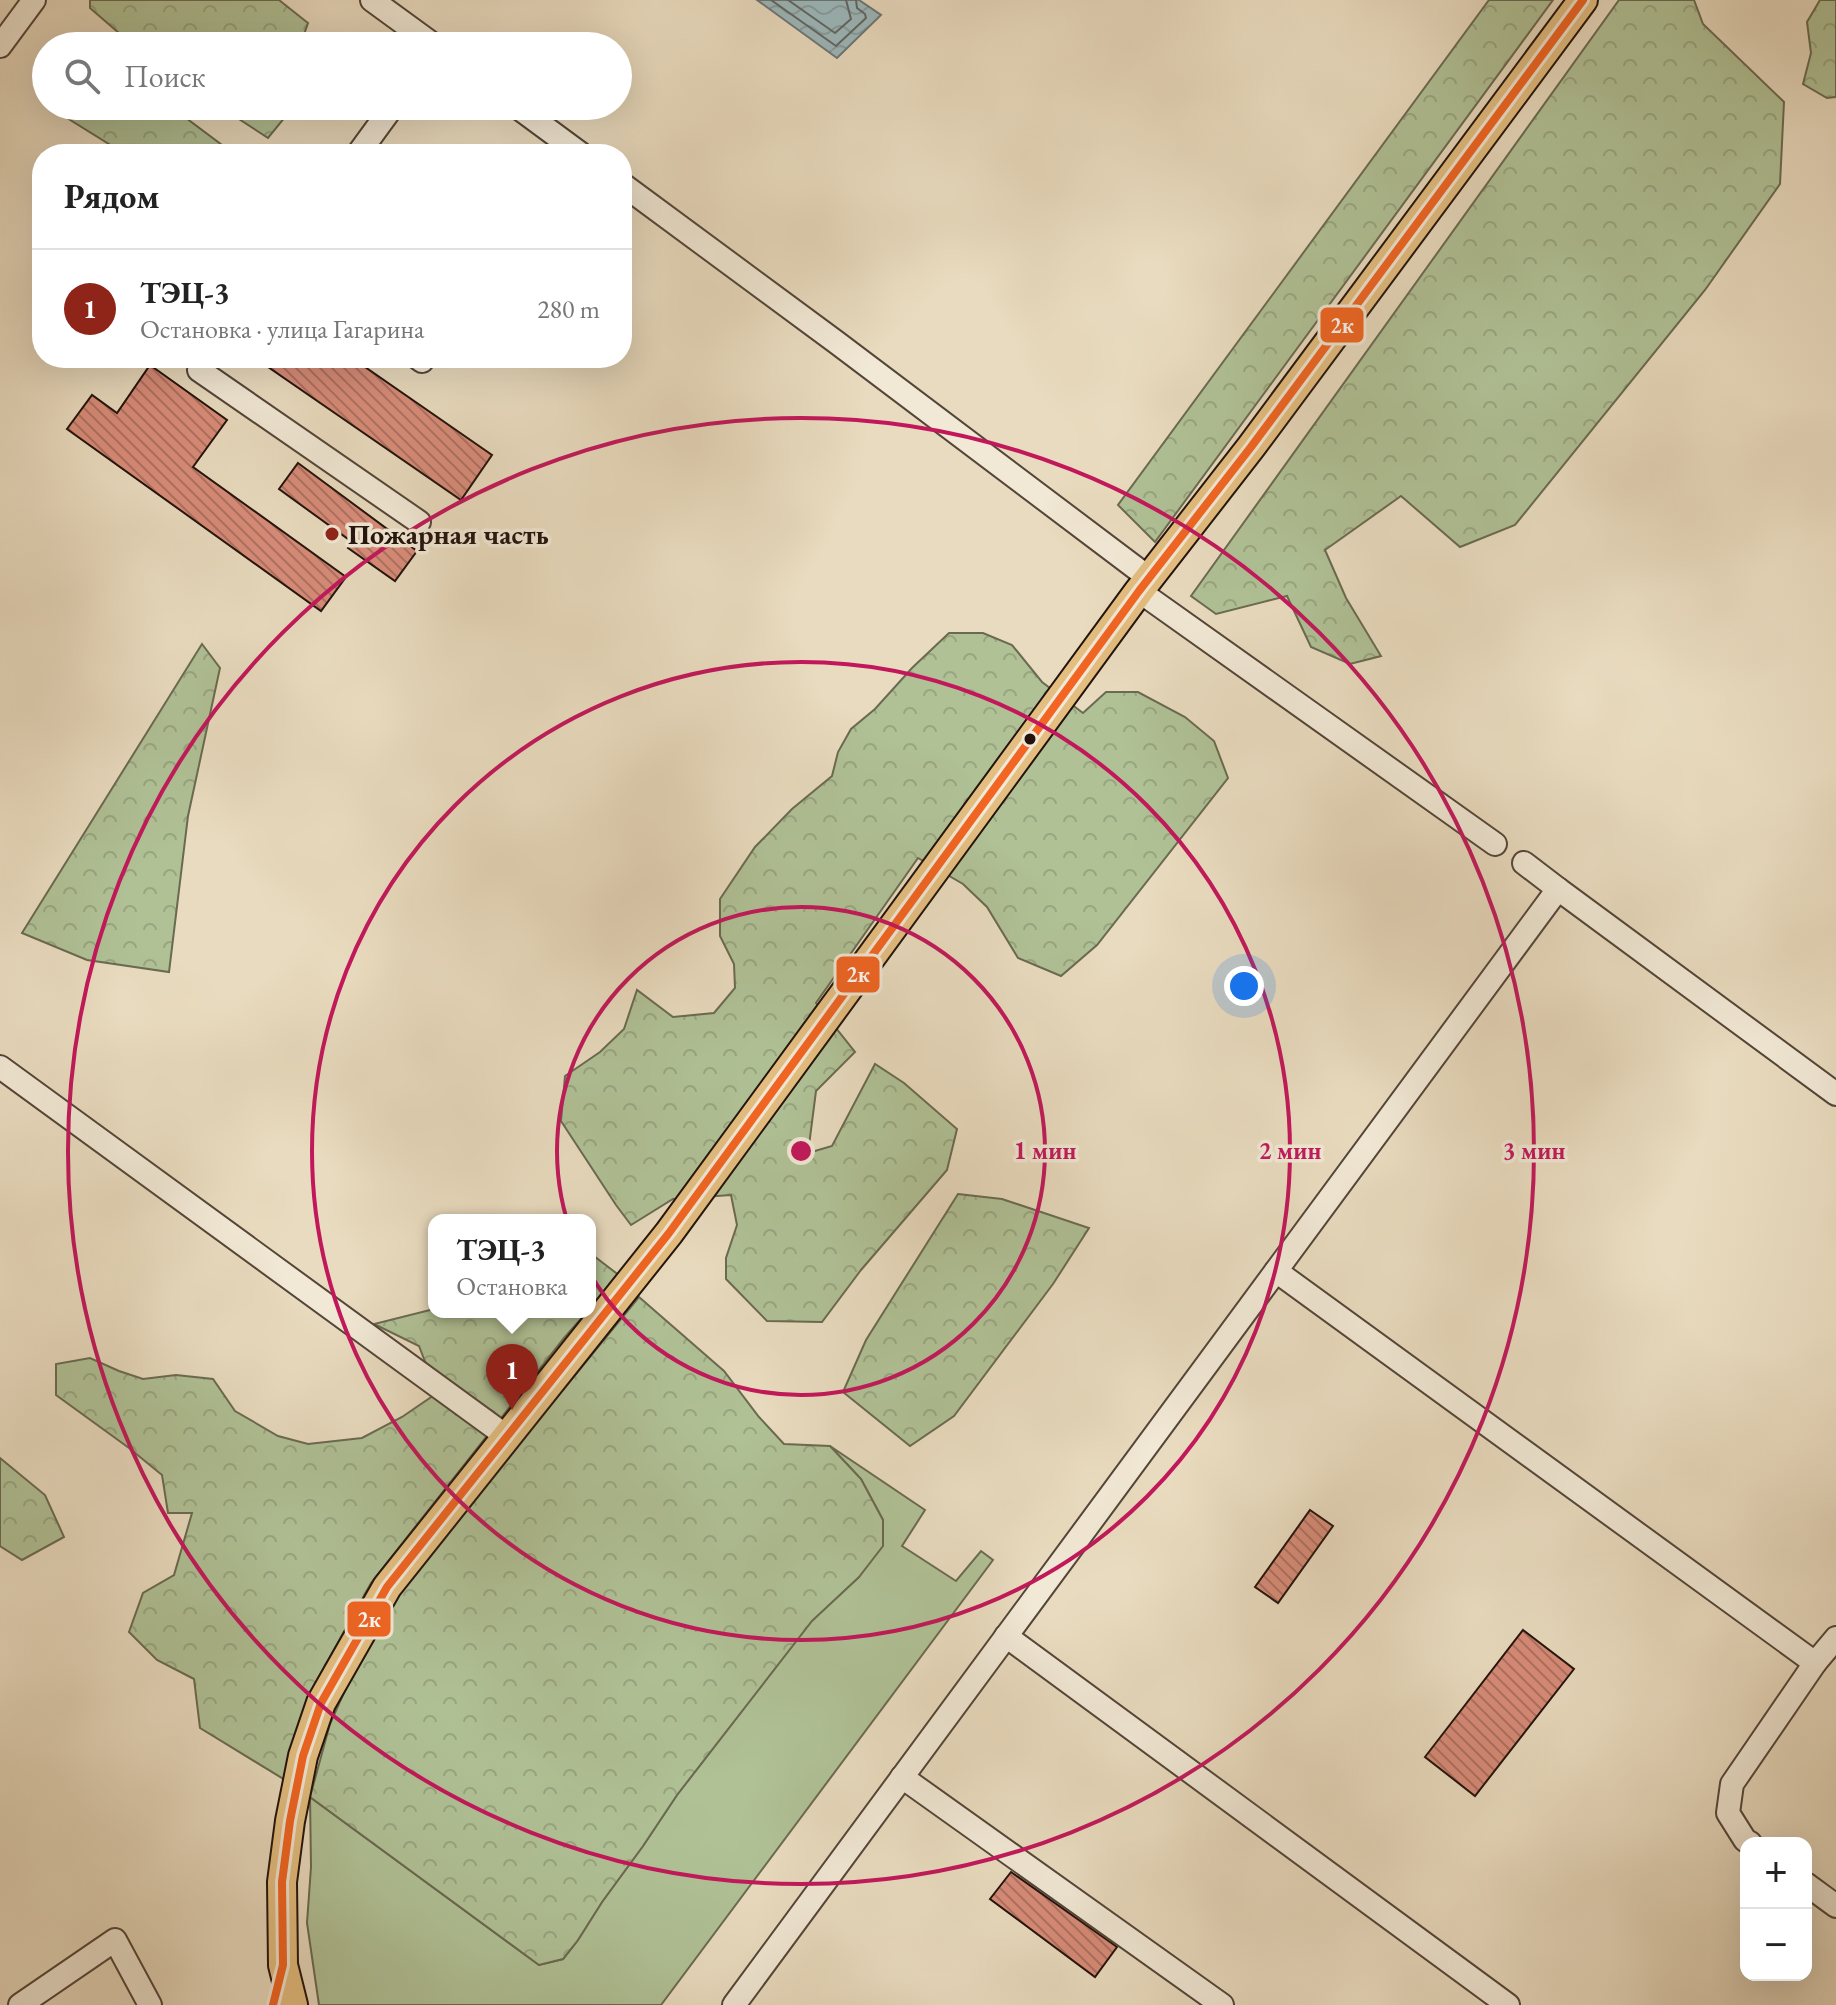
<!DOCTYPE html>
<html lang="ru">
<meta charset="utf-8">
<style>
:root{--surface:#fff;--page:#f2f2f2;--text:#222;--muted:#767676;--line:#e0e0e0;--accent:#8f2418}
body{margin:0;font-family:"EB Garamond",serif;background:var(--page);color:var(--text)}
.controls{position:absolute;right:24px;bottom:24px;display:grid;overflow:hidden;border-radius:16px;box-shadow:0 8px 32px #0002}
.controls button{width:72px;height:72px;display:grid;place-items:center;padding:0;border:0;border-bottom:2px solid var(--line);background:var(--surface);color:var(--text);font:40px sans-serif}
.you{position:absolute;left:1244px;top:986px;width:28px;height:28px;margin:-20px;border:6px solid #fff;border-radius:50%;background:#1a73e8;box-shadow:0 0 0 12px #1a73e833}
.badge{display:grid;place-items:center;width:52px;height:52px;border-radius:50%;background:var(--accent);color:#fff;font-size:26px;font-weight:700}
.pin{position:absolute;translate:-50% -66px;filter:drop-shadow(0 2px 4px #0008)}
.pin::after{content:'';position:absolute;top:42px;width:28px;height:24px;background:inherit;clip-path:polygon(0 0,100% 0,50% 100%)}
.popup{position:absolute;left:428px;top:1214px;width:168px;height:104px;box-sizing:border-box;display:grid;place-content:center;border-radius:16px;background:var(--surface);filter:drop-shadow(0 2px 6px #0005);font-size:26px;white-space:nowrap;color:var(--muted)}
.popup b{font-size:30px;color:var(--text)}
.popup::after{content:'';position:absolute;left:50%;top:100%;margin-left:-16px;border:16px solid transparent;border-top-color:var(--surface)}
.list{margin:0;padding:0;list-style:none}
h2{display:flex;justify-content:space-between;align-items:center;height:104px;margin:0;padding:0 32px;font-size:34px}
h2 small{font-size:26px;font-weight:400;color:var(--muted)}
.list li{display:grid;grid-template-columns:52px 1fr auto;gap:24px;align-items:center;box-sizing:border-box;height:120px;padding:0 32px;border-top:2px solid var(--line)}
.list b{display:block;font-size:30px;white-space:nowrap}
.list p{margin:0;font-size:26px;white-space:nowrap;color:var(--muted)}
.list em{font-size:26px;font-style:normal;color:var(--muted)}
.icon{flex:none;width:44px;height:44px;fill:none;stroke:currentColor;stroke-width:2;stroke-linecap:round;stroke-linejoin:round}
.map{position:relative;flex:none;width:1836px;height:2005px;overflow:hidden}
.search{position:absolute;background:var(--surface);box-shadow:0 8px 32px #0002;left:32px;top:32px;width:600px;height:88px;display:flex;align-items:center;gap:20px;box-sizing:border-box;padding:0 28px;border-radius:44px;color:var(--muted);font-size:30px}
.panel{position:absolute;background:var(--surface);box-shadow:0 8px 32px #0002;left:32px;top:144px;width:600px;height:224px;border-radius:32px}
.map>svg:first-child{display:block}
.green{fill:#b0c196;stroke:#6a6a51;stroke-width:2}
.forest{fill:url(#forest-crowns);stroke:#6a6a51;stroke-width:2}
.water{fill:url(#water-waves);stroke:#6c7676;stroke-width:2}
.lines{fill:none;stroke-linecap:round;stroke-linejoin:round}
.shore{stroke:#606664;stroke-width:2}
.building{fill:url(#building-back-hatch);stroke:#23130c;stroke-width:2}
.minor-casing{stroke:#544539;stroke-width:26}
.major-casing{stroke:#23130c;stroke-width:32}
.minor{stroke:#f1e8d5;stroke-width:22}
.major{stroke:#e4be80;stroke-width:28}
.bus-1-casing{stroke:#f1e8d5;stroke-width:14}
.bus-1{stroke:#f26522;stroke-width:8}
.ring{fill:none;stroke:#c2185b;stroke-width:4}
.poi-dot{fill:#8f2418;stroke:#f1e8d5;stroke-width:3}
.bus-dot{fill:#23130c;stroke:#f1e8d5;stroke-width:3}
.labels{text-anchor:middle;dominant-baseline:central;stroke-width:7;stroke-linejoin:round;paint-order:stroke}
.poi-label{font-size:28px;font-weight:bold;fill:#23130c;stroke:#f1e8d5;text-anchor:start}
.centre{fill:#c2185b;stroke:#f1e8d5;stroke-width:4}
.ring-label{font-size:24px;text-anchor:middle;font-weight:bold;fill:#c2185b;stroke:#f1e8d5;stroke-width:7;stroke-linejoin:round;paint-order:stroke}
.line-badge{stroke:#f1e8d5;stroke-width:3}
.badge-label{font-size:22px;text-anchor:middle;font-weight:bold;fill:#fff}
</style>
<div class="map">
<svg width="1836" height="2005" viewBox="0 0 1836 2005">
<defs>
<pattern id="forest-crowns" width="20" height="18" patternUnits="userSpaceOnUse" patternTransform="scale(2)"><rect width="20" height="18" fill="#b0c196"/><path d="M2 6a3 3 0 1 1 6 0M12 15a3 3 0 1 1 6 0" fill="none" stroke="#97a580"/></pattern>
<pattern id="water-waves" width="16" height="10" patternUnits="userSpaceOnUse" patternTransform="scale(2)"><rect width="16" height="10" fill="#9cb8bc"/><path d="M0 5q4-4 8 0t8 0" fill="none" stroke="#869da0"/></pattern>
<pattern id="building-back-hatch" width="6" height="6" patternUnits="userSpaceOnUse" patternTransform="scale(2)"><rect width="6" height="6" fill="#d88c79"/><path d="M-1 5l2 2M0 0l6 6M5-1l2 2" fill="none" stroke="#af7162"/></pattern>
</defs>
<rect width="100%" height="100%" fill="#e9dbbf"/>
<filter id="stains"><feTurbulence type="fractalNoise" baseFrequency=".0025" numOctaves="4"/><feColorMatrix values="0 0 0 0 .2 0 0 0 0 .09 0 0 0 0 .02 0 0 0 .5 -.17"/></filter>
<radialGradient id="worn" r=".72"><stop offset=".6" stop-color="#630" stop-opacity="0"/><stop offset="1" stop-color="#630" stop-opacity=".3"/></radialGradient>
<!-- green -->
<polygon class="green" points="830,1446 925,1510 902,1546 956,1581 981,1551 993,1560 661,2005 319,2005 307,1923 311,1867 310,1797 539,1965 563,1959 578,1940 602,1902 643,1846 677,1795 812,1620 859,1577 883,1520 861,1479"/>
<!-- forest -->
<g class="forest">
<polygon points="90,0 279,0 308,23 300,46 134,46 90,8"/>
<polygon points="1489,0 1553,0 1155,542 1118,505"/>
<polygon points="1619,0 1694,0 1703,24 1784,102 1780,184 1705,290 1515,525 1460,547 1401,496 1325,550 1346,598 1381,656 1350,664 1311,647 1287,596 1216,614 1191,596"/>
<polygon points="1820,0 1836,0 1836,97 1827,98 1803,84 1811,53 1807,22"/>
<polygon points="64,106 170,106 234,154 125,154 59,113"/>
<polygon points="219,106 286,106 286,116 268,138"/>
<polygon points="949,633 983,633 1012,645 1042,682 1083,713 1106,692 1138,692 1185,717 1214,741 1228,778 1097,945 1061,976 1018,958 987,907 963,884 918,858 816,1003 855,1052 816,1091 808,1153 832,1146 875,1064 904,1083 957,1129 947,1170 861,1270 822,1322 767,1321 726,1279 726,1258 737,1225 731,1195 673,1199 631,1225 616,1205 561,1121 565,1076 600,1052 624,1029 637,990 673,1017 714,1013 735,988 734,964 720,936 720,899 755,847 792,809 832,776 838,752 851,729 875,709 912,668"/>
<polygon points="202,644 220,668 188,816 169,972 87,960 22,933"/>
<polygon points="958,1194 1002,1199 1089,1228 1053,1284 954,1416 910,1446 843,1392 866,1340"/>
<polygon points="590,1253 620,1276 590,1309"/>
<polygon points="639,1297 724,1371 759,1417 784,1444 830,1446 861,1479 883,1520 883,1546 859,1577 812,1621 677,1795 643,1846 602,1902 578,1940 563,1959 539,1965 310,1797 330,1724 346,1688 408,1579"/>
<polygon points="434,1309 434,1312 587,1312 564,1338 371,1583 316,1682 303,1722 290,1783 200,1728 194,1679 157,1660 129,1632 143,1593 174,1575 192,1513 168,1513 162,1475 129,1448 56,1395 56,1364 90,1358 119,1371 143,1379 176,1375 213,1379 235,1411 278,1436 308,1444 362,1438 402,1417 437,1393 419,1346 374,1324"/>
<polygon points="0,1458 45,1495 64,1537 22,1560 0,1546"/>
</g>
<!-- water -->
<polygon class="water" points="757,0 859,0 881,15 837,58"/>
<g class="lines">
<!-- shore -->
<g class="shore">
<polyline points="771,0 836,46 866,18 865,14 857,8 856,0"/>
<polyline points="788,0 835,33 851,19 846,0"/>
</g>
</g>
<!-- building -->
<g class="building">
<polygon points="255,358 352,358 492,455 461,500"/>
<polygon points="150,365 227,420 193,467 346,577 321,611 67,429 92,395 117,413"/>
<polygon points="298,463 417,551 395,581 348,548 352,542 279,489"/>
<polygon points="1310,1510 1333,1526 1278,1603 1255,1587"/>
<polygon points="1523,1630 1574,1669 1475,1796 1425,1757"/>
<polygon points="1011,1872 1117,1947 1095,1977 990,1899"/>
</g>
<g class="lines">
<!-- minor casing -->
<g class="minor-casing">
<g id="minor">
<polyline points="372,0 435,46"/>
<polyline points="0,46 34,0"/>
<polyline points="516,106 581,154"/>
<polyline points="358,154 393,106"/>
<polyline points="622,184 836,342 1149,578"/>
<polyline points="208,358 199,370 419,522"/>
<polyline points="418,358 422,361 424,358"/>
<polyline points="1139,591 1495,844"/>
<polyline points="1524,863 1558,889"/>
<polyline points="0,1067 506,1436"/>
<polyline points="1276,1271 1815,1663 1836,1638"/>
<polyline points="1006,1636 1508,2005"/>
<polyline points="902,1777 1222,2005"/>
<polyline points="1750,1843 1745,1840 1728,1813 1732,1784 1815,1663"/>
<polyline points="1806,1884 1836,1906"/>
<polyline points="20,2005 115,1940 150,2005"/>
<polyline points="734,2005 1558,889 1836,1094"/>
</g>
</g>
<!-- major casing -->
<g class="major-casing">
<polyline id="major" points="293,2005 283,1965 282,1882 290,1821 303,1756 321,1703 387,1587 669,1233 1139,591 1251,447 1583,0"/>
</g>
<!-- minor -->
<use href="#minor" class="minor"/>
<!-- major -->
<use href="#major" class="major"/>
<!-- bus-1 casing -->
<g class="bus-1-casing">
<polyline id="bus-1" points="273,2005 283,1965 282,1882 290,1821 303,1756 321,1703 387,1587 669,1233 1139,591 1251,447 1583,0"/>
</g>
<!-- bus-1 -->
<use href="#bus-1" class="bus-1"/>
</g>
<!-- distance rings -->
<g class="ring">
<circle cx="801" cy="1151" r="244"/>
<circle cx="801" cy="1151" r="489"/>
<circle cx="801" cy="1151" r="733"/>
</g>
<!-- markers -->
<circle class="poi-dot" cx="332" cy="534" r="8"/>
<circle class="bus-dot" cx="1030" cy="739" r="7"/>
<g class="labels">
<!-- poi labels -->
<g class="poi-label">
<text x="348" y="534">Пожарная часть</text>
</g>
</g>
<circle cx="801" cy="1151" r="12" class="centre"/>
<g class="ring-label">
<text x="1045" y="1159">1 мин</text>
<text x="1290" y="1159">2 мин</text>
<text x="1534" y="1159">3 мин</text>
</g>
<g class="line-badge">
<rect x="1319" y="306" width="46" height="38" rx="8" fill="#f26522"/>
<rect x="835" y="955" width="46" height="39" rx="8" fill="#f26522"/>
<rect x="346" y="1600" width="46" height="38" rx="8" fill="#f26522"/>
</g>
<g class="badge-label">
<text x="1342" y="333">2к</text>
<text x="858" y="982">2к</text>
<text x="369" y="1627">2к</text>
</g>
<rect width="100%" height="100%" filter="url(#stains)"/>
<rect width="100%" height="100%" fill="url(#worn)"/>
</svg>
<div class="controls">
<button>+</button>
<button>−</button>
</div>
<div class="you"></div>
<div class="pin badge" style="left:512px;top:1410px">1</div>
<div class="popup"><b>ТЭЦ-3</b>Остановка</div>
<div class="search"><svg class="icon" aria-label="search" viewBox="0 0 24 24"><circle cx="10" cy="10" r="6"/><path d="M15 15l6 6"/></svg>Поиск</div>
<section class="panel">
<h2>Рядом<small></small></h2>
<ul class="list">
<li><span class="badge">1</span><div><b>ТЭЦ-3</b><p>Остановка · улица Гагарина</p></div><em>280 m</em></li>
</ul>
</section>
</div>
